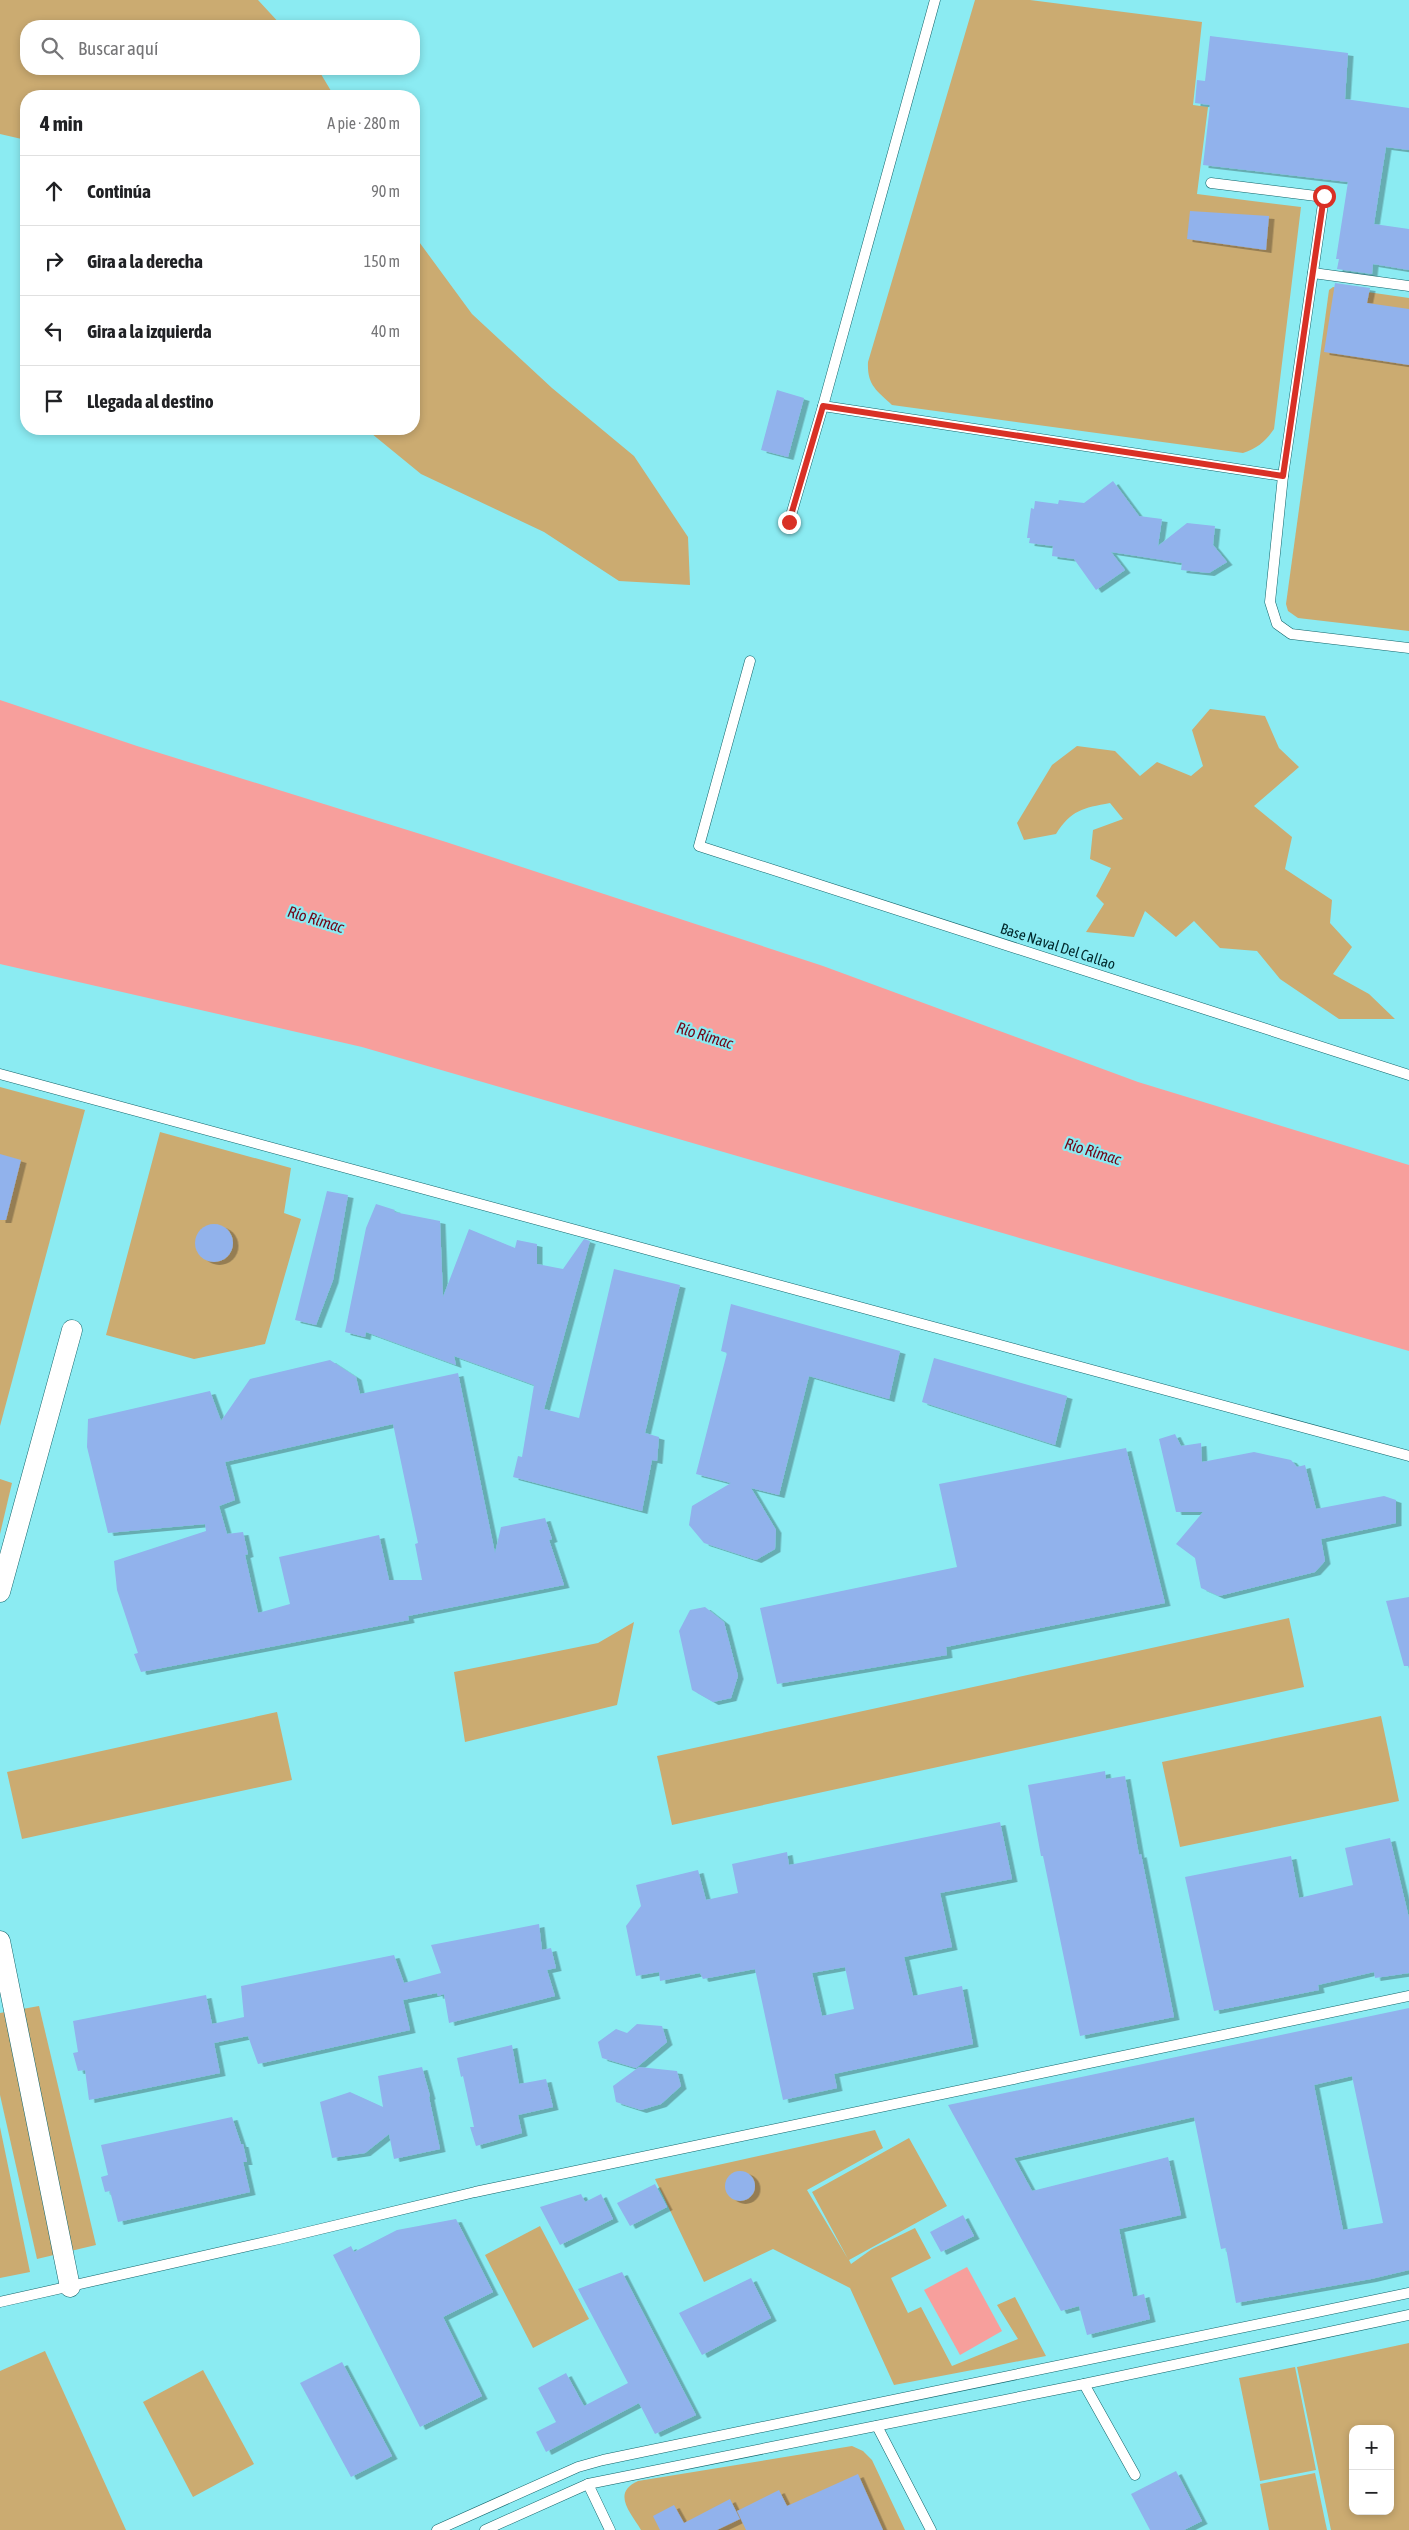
<!DOCTYPE html>
<html lang="es">
<meta charset="utf-8">
<style>
:root{--surface:#fff;--page:#f6f6f6;--text:#202124;--muted:#757577;--line:#e0e0e0}
body{margin:0;font-family:"Asap Condensed",sans-serif;background:var(--page);color:var(--text)}
.controls{position:absolute;right:15px;bottom:15px;display:grid;overflow:hidden;border-radius:10px;box-shadow:0 2px 8px #0003}
.controls button{width:45px;height:45px;display:grid;place-items:center;padding:0;border:0;border-bottom:1px solid var(--line);background:var(--surface);color:var(--text);font:25px sans-serif}
.stop{position:absolute;width:15px;height:15px;margin:-11px;border:4px solid #d93025;border-radius:50%;background:#fff}
.stop.end{background:#d93025;border-color:#fff;box-shadow:0 1px 5px #0008}
.list{margin:0;padding:0;list-style:none}
h2{display:flex;justify-content:space-between;align-items:center;height:65px;margin:0;padding:0 20px;font-size:21px}
h2 small{font-size:16px;font-weight:400;color:var(--muted)}
.list li{display:grid;grid-template-columns:32px 1fr auto;gap:15px;align-items:center;box-sizing:border-box;height:70px;padding:0 20px;border-top:1px solid var(--line)}
.list b{display:block;font-size:19px;white-space:nowrap}
.list em{font-size:16px;font-style:normal;color:var(--muted)}
.icon{flex:none;width:28px;height:28px;fill:none;stroke:currentColor;stroke-width:2;stroke-linecap:round;stroke-linejoin:round}
.map{position:relative;flex:none;width:1409px;height:2530px;overflow:hidden}
.search{position:absolute;background:var(--surface);box-shadow:0 2px 8px #0003;left:20px;top:20px;width:400px;height:55px;display:flex;align-items:center;gap:12px;box-sizing:border-box;padding:0 18px;border-radius:20px;color:var(--muted);font-size:19px}
.panel{position:absolute;background:var(--surface);box-shadow:0 2px 8px #0003;left:20px;top:90px;width:400px;height:345px;border-radius:20px}
.map>svg:first-child{display:block}
.green{fill:#cbab71;fill-rule:evenodd}
.water{fill:#f79f9c}
.building{fill:#91b2ec;fill-rule:evenodd;filter:url(#shadow)}
.lines{fill:none;stroke-linecap:round;stroke-linejoin:round}
.lane-casing{stroke:#12646a;stroke-width:11}
.street-casing{stroke:#12646a;stroke-width:21}
.lane{stroke:#fff;stroke-width:10}
.street{stroke:#fff;stroke-width:20}
.route{stroke:#d93025;stroke-width:6}
.labels{text-anchor:middle;dominant-baseline:central;stroke-width:4.5;stroke-linejoin:round;paint-order:stroke}
.street-label{font-size:15px;fill:#00292c;stroke:#8bebf2}
.water-label{font-size:16px;font-style:italic;fill:#710617;stroke:#8bebf2}
</style>
<div class="map">
<svg width="1409" height="2530" viewBox="0 0 1409 2530">
<defs>
<filter id="shadow"><feDropShadow dx="5.5" dy="3" stdDeviation="0" flood-color="#0004"/></filter>
</defs>
<rect width="100%" height="100%" fill="#8bebf2"/>
<!-- green -->
<g class="green">
<polygon points="0,0 258,0 282,26 26,26 26,69 318,69 334,96 26,96 26,140 0,134"/>
<path d="M975,0h55l172,22 -9,83 15,2 -11,87 104,13 -27,222c-9,13 -16,19 -31,24l-351,-48c-16,-15 -25,-20 -24,-43z"/>
<polygon points="414,235 472,314 552,388 634,456 688,537 690,585 619,581 544,532 421,474 366,429 414,429"/>
<polygon points="1333,287 1409,298 1409,631 1298,618 1288,611 1286,604 1329,290"/>
<path d="M1210,709l55,7 14,32 20,19 -45,39 38,31 -7,32 47,31 -2,23 22,24 -19,27 36,20 26,25h-56l-59,-40 -23,-28 -37,-3 -26,-27 -18,16 -31,-26 -11,26 -48,-5 18,-28 -8,-8 15,-28 -21,-9 3,-29 30,-11 -13,-16c-27,5 -39,7 -54,31l-32,6 -7,-17 35,-58 25,-19 38,5 25,25 17,-14 34,14 12,-10 -11,-36z"/>
<polygon points="0,1087 85,1110 0,1426"/>
<polygon points="160,1132 291,1168 284,1213 301,1219 265,1344 194,1359 106,1335"/>
<polygon points="0,1479 12,1483 0,1534"/>
<polygon points="1289,1618 1304,1687 672,1825 657,1756"/>
<polygon points="634,1622 617,1705 465,1742 454,1672 598,1643"/>
<polygon points="277,1712 292,1780 22,1839 7,1772"/>
<polygon points="1381,1716 1399,1801 1180,1847 1162,1762"/>
<polygon points="39,2006 96,2245 37,2259 0,2095 0,2013"/>
<polygon points="0,2127 30,2272 0,2278"/>
<polygon points="875,2130 883,2148 807,2190 848,2259 812,2192 909,2138 947,2206 849,2260 851,2264 872,2249 915,2228 931,2258 891,2278 908,2313 921,2307 952,2366 1018,2339 997,2305 1015,2297 1046,2356 894,2385 850,2288 773,2249 704,2282 655,2179"/>
<polygon points="540,2226 589,2319 533,2348 485,2255"/>
<path d="M1409,2343v187h-78l-34,-163zM1353,2429h37v82h-37z"/>
<polygon points="45,2351 126,2530 0,2530 0,2371"/>
<polygon points="1295,2367 1316,2470 1260,2481 1239,2378"/>
<polygon points="203,2370 254,2464 193,2497 143,2402"/>
<path d="M852,2446l11,5 9,9 33,70h-264c-10,-17 -30,-37 -3,-49z"/>
<polygon points="1315,2473 1327,2530 1269,2530 1260,2484"/>
</g>
<!-- water -->
<g class="water">
<polygon points="0,700 137,746 446,842 823,966 1138,1082 1409,1165 1409,1351 362,1047 0,964"/>
<polygon points="967,2267 1002,2331 960,2355 924,2290"/>
</g>
<!-- building -->
<g class="building">
<polygon points="1210,36 1348,53 1345,99 1409,108 1409,150 1386,147 1374,224 1409,229 1409,270 1373,264 1372,274 1337,269 1339,259 1336,259 1348,182 1203,165 1210,105 1195,103 1197,80 1205,81"/>
<polygon points="1190,211 1269,216 1266,250 1187,239"/>
<polygon points="1335,283 1370,288 1367,303 1409,309 1409,365 1324,352"/>
<polygon points="777,390 804,398 788,457 761,450"/>
<polygon points="1113,481 1139,516 1162,519 1158,546 1187,523 1215,526 1213,545 1227,562 1209,573 1181,570 1182,563 1111,552 1125,570 1096,590 1074,559 1052,556 1053,546 1029,543 1030,538 1027,538 1031,508 1034,509 1035,501 1058,504 1059,500 1084,503"/>
<polygon points="0,1154 21,1160 6,1220 0,1220"/>
<polygon points="327,1191 348,1195 333,1280 316,1325 295,1320"/>
<polygon points="376,1204 395,1210 394,1212 440,1221 443,1297 469,1229 515,1248 517,1240 537,1244 537,1264 563,1269 584,1239 590,1241 544,1409 579,1418 614,1269 680,1285 645,1433 659,1437 657,1461 652,1460 642,1511 513,1477 518,1456 522,1457 534,1385 454,1356 456,1365 366,1332 365,1337 345,1332 366,1228"/>
<circle cx="214" cy="1243" r="19"/>
<polygon points="731,1304 900,1351 889,1399 809,1376 779,1495 751,1488 776,1530 775,1549 756,1560 704,1543 689,1525 692,1506 731,1483 696,1474 727,1353 721,1351"/>
<polygon points="934,1358 1067,1396 1055,1445 922,1402"/>
<path d="M330,1360l26,17 4,17 98,-21 37,180 6,-26 44,-9 7,21 -3,1 15,45 -156,31 1,4 -268,52 -7,-18 4,-1 -21,-63 -3,-29 92,-30 -1,-7 -97,9 -21,-86 1,-28 122,-28 11,30 29,-42zM393,1424l25,119 -3,1 7,36h-33l-10,-45 -100,22 11,47 -32,9 -13,-58 3,-1 -5,-22 -16,2 -8,-28 16,-6 -10,-38z"/>
<polygon points="1175,1434 1181,1446 1201,1443 1202,1462 1254,1452 1291,1460 1297,1467 1305,1465 1316,1509 1384,1496 1396,1500 1396,1523 1321,1539 1325,1561 1315,1572 1219,1596 1201,1588 1195,1558 1176,1544 1203,1512 1176,1512 1159,1439"/>
<polygon points="1126,1448 1165,1603 946,1647 947,1655 777,1684 760,1608 957,1567 939,1484"/>
<polygon points="1409,1597 1409,1666 1404,1666 1386,1601"/>
<polygon points="705,1607 724,1622 738,1676 731,1698 713,1702 692,1690 679,1631 690,1610"/>
<polygon points="1105,1771 1106,1779 1125,1776 1139,1855 1141,1854 1174,2017 1080,2036 1043,1856 1041,1856 1028,1785"/>
<path d="M1000,1822l12,57 -72,14 12,54 -48,10 9,39 49,-10 11,58 -139,30 3,14 -54,12 -28,-131 -52,10 -3,-6 -40,8 -1,-9 -23,4 -10,-50 15,-20 -5,-21 62,-15 8,30 32,-7 -6,-29 55,-12 2,13zM845,1967l9,42 -32,7 -10,-43z"/>
<polygon points="1390,1838 1409,1918 1409,1973 1375,1978 1374,1972 1318,1985 1319,1990 1214,2011 1185,1877 1291,1856 1299,1898 1353,1885 1345,1848"/>
<polygon points="539,1924 542,1950 551,1948 556,1968 547,1970 555,1996 449,2023 444,1994 438,1996 437,1993 403,2000 410,2030 258,2064 248,2036 214,2043 220,2073 89,2100 85,2070 78,2071 73,2053 78,2052 73,2021 206,1995 212,2024 244,2017 241,1986 394,1955 404,1983 441,1973 431,1945"/>
<path d="M1409,2008v262l-38,9 -135,24 -10,-55 -5,1 -27,-132 -180,41 18,33 136,-34 13,58 -62,14 14,68 11,-3 6,25 -63,16 -8,-29 -18,5 -113,-206zM1352,2076l31,147 -40,7 -29,-145z"/>
<polygon points="637,2024 662,2026 667,2042 636,2068 602,2058 598,2042 616,2029 627,2033"/>
<polygon points="512,2045 519,2084 546,2079 553,2107 518,2115 522,2133 476,2146 470,2127 474,2127 463,2076 461,2077 457,2058"/>
<polygon points="422,2067 430,2096 429,2097 440,2149 394,2159 389,2134 365,2153 332,2158 320,2102 350,2092 383,2107 378,2076"/>
<polygon points="639,2067 677,2071 681,2086 661,2104 641,2110 616,2102 613,2086"/>
<polygon points="232,2117 241,2144 243,2144 247,2162 243,2162 250,2192 118,2222 110,2191 105,2192 101,2177 108,2175 101,2145"/>
<circle cx="740" cy="2186" r="15"/>
<polygon points="655,2184 667,2207 630,2226 617,2203"/>
<polygon points="581,2194 585,2202 601,2194 613,2219 560,2245 540,2207"/>
<polygon points="963,2215 974,2236 941,2252 930,2232"/>
<polygon points="456,2219 493,2292 443,2317 482,2396 420,2427 333,2255 351,2246 354,2252 397,2230"/>
<polygon points="622,2272 696,2415 655,2434 639,2403 546,2452 536,2432 556,2422 538,2388 566,2373 584,2406 628,2383 578,2289"/>
<polygon points="751,2278 771,2318 702,2355 679,2313"/>
<polygon points="342,2362 392,2456 351,2477 300,2383"/>
<polygon points="1176,2471 1202,2521 1184,2530 1150,2530 1131,2494"/>
<polygon points="858,2474 883,2530 746,2530 737,2511 779,2490 787,2506"/>
<polygon points="730,2499 740,2519 717,2530 660,2530 653,2516 674,2505 684,2523"/>
</g>
<g class="lines">
<!-- lane casing -->
<g class="lane-casing">
<g id="lane">
<polyline points="1211,183 1324,197 1283,476"/>
<polyline points="1313,273 1409,286"/>
<polyline points="823,406 1283,476 1270,602 1277,624 1291,634 1409,648"/>
<polyline points="789,522 823,406 935,0"/>
<polyline points="750,661 699,846 1409,1075"/>
<polyline points="0,1074 1409,1456"/>
<polyline points="0,2302 279,2239 475,2192 1409,1996"/>
<polyline points="1084,2384 1135,2475"/>
<polyline points="877,2426 931,2530"/>
<polyline points="588,2484 610,2530"/>
<polyline points="437,2530 578,2467 603,2460 1409,2293"/>
<polyline points="485,2530 588,2484 1084,2384 1409,2315"/>
</g>
</g>
<!-- street casing -->
<g class="street-casing">
<g id="street">
<polyline points="0,1592 72,1330"/>
<polyline points="0,1941 70,2287"/>
</g>
</g>
<!-- lane -->
<use href="#lane" class="lane"/>
<!-- street -->
<use href="#street" class="street"/>
</g>
<g class="lines">
<!-- route -->
<polyline class="route" points="789,522 823,406 1283,476 1324,196"/>
</g>
<g class="labels">
<!-- street labels -->
<g class="street-label">
<text transform="translate(1058 946) rotate(18)">Base Naval Del Callao</text>
</g>
<!-- water labels -->
<g class="water-label">
<text transform="translate(316 919) rotate(17)">Río Rímac</text>
<text transform="translate(705 1035) rotate(17)">Río Rímac</text>
<text transform="translate(1093 1151) rotate(17)">Río Rímac</text>
</g>
</g>
</svg>
<div class="controls">
<button>+</button>
<button>−</button>
</div>
<div class="stop" style="left:1324px;top:196px"></div>
<div class="stop end" style="left:789px;top:522px"></div>
<div class="search"><svg class="icon" aria-label="search" viewBox="0 0 24 24"><circle cx="10" cy="10" r="6"/><path d="M15 15l6 6"/></svg>Buscar aquí</div>
<section class="panel">
<h2>4 min<small>A pie · 280 m</small></h2>
<ul class="list">
<li><svg class="icon" aria-label="ahead" viewBox="0 0 24 24"><path d="M12 20V5M6 11l6-6 6 6"/></svg><div><b>Continúa</b></div><em>90 m</em></li>
<li><svg class="icon" aria-label="right" viewBox="0 0 24 24"><path d="M7 20v-9h11M14 6l5 5-5 5"/></svg><div><b>Gira a la derecha</b></div><em>150 m</em></li>
<li><svg class="icon" aria-label="left" viewBox="0 0 24 24"><path d="M17 20v-9H6M10 6l-5 5 5 5"/></svg><div><b>Gira a la izquierda</b></div><em>40 m</em></li>
<li><svg class="icon" aria-label="arrive" viewBox="0 0 24 24"><path d="M6 21V4h12l-3 4 3 4H6"/></svg><div><b>Llegada al destino</b></div></li>
</ul>
</section>
</div>
